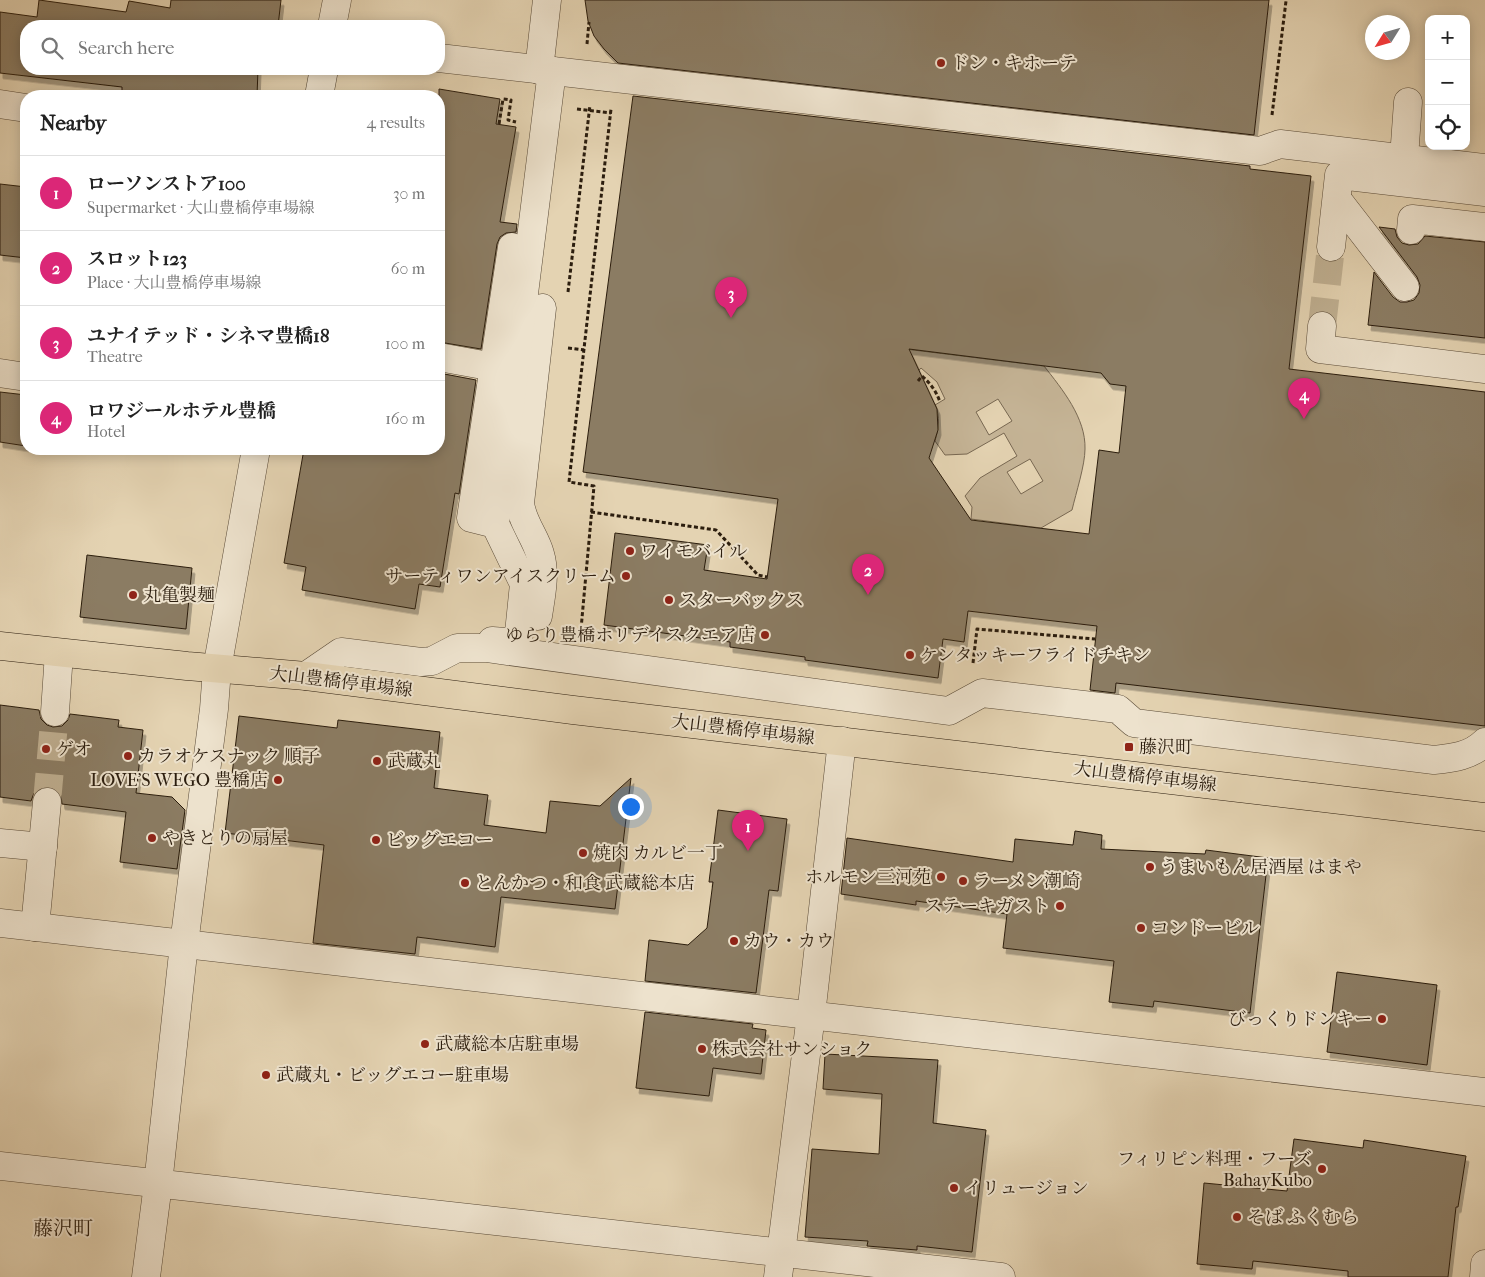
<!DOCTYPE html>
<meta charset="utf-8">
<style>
:root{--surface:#fff;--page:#f2f2f2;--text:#222;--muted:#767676;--line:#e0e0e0;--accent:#db2777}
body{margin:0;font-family:"IM FELL French Canon","Noto Serif JP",serif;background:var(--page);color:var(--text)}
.controls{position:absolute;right:15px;top:15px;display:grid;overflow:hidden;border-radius:10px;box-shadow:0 2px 12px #0003}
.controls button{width:45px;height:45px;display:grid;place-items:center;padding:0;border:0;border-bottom:1px solid var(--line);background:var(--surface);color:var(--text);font:25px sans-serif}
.compass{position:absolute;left:1365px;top:15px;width:45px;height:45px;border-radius:50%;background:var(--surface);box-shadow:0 2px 12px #0003;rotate:233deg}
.you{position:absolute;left:630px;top:806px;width:18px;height:18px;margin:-12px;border:4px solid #fff;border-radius:50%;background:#1a73e8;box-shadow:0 0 0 8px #1a73e833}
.badge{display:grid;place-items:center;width:32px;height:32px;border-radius:50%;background:var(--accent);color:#fff;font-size:16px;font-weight:700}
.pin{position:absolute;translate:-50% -41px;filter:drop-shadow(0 1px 2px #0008)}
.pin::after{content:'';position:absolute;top:26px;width:18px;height:15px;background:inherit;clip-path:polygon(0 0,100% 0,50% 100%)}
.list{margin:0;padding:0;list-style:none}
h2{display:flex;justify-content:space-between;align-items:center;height:65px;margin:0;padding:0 20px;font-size:21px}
h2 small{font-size:16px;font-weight:400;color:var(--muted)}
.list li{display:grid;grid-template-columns:32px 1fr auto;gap:15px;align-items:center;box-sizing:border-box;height:75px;padding:0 20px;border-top:1px solid var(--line)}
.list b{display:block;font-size:19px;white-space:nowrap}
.list p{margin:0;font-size:16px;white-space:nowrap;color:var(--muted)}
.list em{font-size:16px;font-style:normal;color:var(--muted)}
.icon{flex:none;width:28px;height:28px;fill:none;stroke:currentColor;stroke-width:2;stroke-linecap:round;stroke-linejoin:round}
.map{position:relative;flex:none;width:1485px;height:1277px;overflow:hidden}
.search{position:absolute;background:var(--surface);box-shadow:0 2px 12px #0003;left:20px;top:20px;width:425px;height:55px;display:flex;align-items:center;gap:12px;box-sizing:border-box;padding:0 18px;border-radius:20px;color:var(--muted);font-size:19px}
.panel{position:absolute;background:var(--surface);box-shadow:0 2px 12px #0003;left:20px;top:90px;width:425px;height:365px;border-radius:20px}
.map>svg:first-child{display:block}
.green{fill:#c5b496;stroke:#786852;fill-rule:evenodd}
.building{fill:#8b7c63;stroke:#2b1d0e;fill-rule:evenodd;filter:url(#shadow)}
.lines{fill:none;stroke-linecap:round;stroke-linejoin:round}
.minor-tunnel{stroke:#bfaf91;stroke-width:28;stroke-dasharray:28 14;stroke-linecap:butt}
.minor-casing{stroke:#594a37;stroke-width:29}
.major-casing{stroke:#2b1d0e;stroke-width:29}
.path{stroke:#2b1d0e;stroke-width:3;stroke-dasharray:4 2.5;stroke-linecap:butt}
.minor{stroke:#ede2cd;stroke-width:28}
.major{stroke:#e4d3b2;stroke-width:28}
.poi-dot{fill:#8f2418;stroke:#ede2cd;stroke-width:2}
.labels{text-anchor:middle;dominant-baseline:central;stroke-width:4;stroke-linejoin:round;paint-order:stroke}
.poi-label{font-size:18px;fill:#2b1d0e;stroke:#ede2cd;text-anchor:start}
.street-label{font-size:18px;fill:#2b1d0e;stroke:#ede2cd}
.quarter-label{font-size:20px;fill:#2b1d0e;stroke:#ede2cd}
</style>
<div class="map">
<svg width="1485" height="1277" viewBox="0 0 1485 1277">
<defs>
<filter id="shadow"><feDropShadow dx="3" dy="5.5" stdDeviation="0" flood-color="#0004"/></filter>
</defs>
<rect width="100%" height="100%" fill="#e4d3b2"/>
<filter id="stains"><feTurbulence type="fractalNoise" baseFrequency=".004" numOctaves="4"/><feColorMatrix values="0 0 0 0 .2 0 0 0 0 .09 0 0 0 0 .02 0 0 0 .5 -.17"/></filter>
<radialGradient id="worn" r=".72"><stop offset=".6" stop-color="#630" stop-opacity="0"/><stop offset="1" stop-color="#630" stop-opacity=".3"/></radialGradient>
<!-- green -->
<path class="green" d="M897,348l147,18c18,23 42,52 41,83 0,16 -9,44 -13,61l-31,18 -70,-9 1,-12 -7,-11 15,-18 37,-22 -13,-23 -37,21 -22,1 -10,-14c3,-11 6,-25 0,-36l10,-6 -8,-17 -16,-14 -8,9zM998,399l14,22 -23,14 -13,-23zM1030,459l13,22 -22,13 -14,-22z"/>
<!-- building -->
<g class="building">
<polygon points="39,0 126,12 129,1 170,8 171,0 281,0 278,26 26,26 26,69 258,69 257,96 143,96 122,94 122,87 0,73 0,12 37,17"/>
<polygon points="585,0 1269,0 1254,135 618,63 604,49 594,36 588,21"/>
<polygon points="439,89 500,99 496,124 516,127 500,222 517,224 516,232 506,233 500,237 497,244 481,349 439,342"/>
<path d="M633,96l617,70v3l61,7 -22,193 196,23v334l-369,-43 -1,10 -25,-3 7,-64 -129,-15 -4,31 -21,-3 -5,39 -133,-18v-3l-75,-10v-5l-126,-17 11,-92 93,12 -4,25 63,9 11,-80 -195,-27zM909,349l192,24 9,11 16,2 -7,67 -20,-3 -10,84 -118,-14 -42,-62 9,-28 -1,-21z"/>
<polygon points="0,184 26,187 26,258 0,255"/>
<polygon points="1379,227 1395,229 1397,237 1402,243 1409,245 1418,244 1425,236 1485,242 1485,338 1368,325 1374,272 1393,297 1400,302 1407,302 1414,300 1419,293 1420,285 1417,277"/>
<polygon points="439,373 476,380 459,494 455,493 440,587 419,584 415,609 302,590 306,567 284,563 304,449 439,449"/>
<polygon points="0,392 26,395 26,446 0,442"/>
<polygon points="87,555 192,568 186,629 80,617"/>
<polygon points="0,705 39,710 41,719 47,725 53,727 62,726 68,720 70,714 119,720 118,727 143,730 136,793 172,797 185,810 177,869 120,862 126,812 62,804 61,795 56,789 49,787 40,788 34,793 31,801 0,797"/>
<polygon points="239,716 337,728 338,720 440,732 434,788 488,795 484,825 546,833 550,801 600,806 631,778 615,909 501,897 495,947 417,937 415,954 313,943 324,845 225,833"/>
<polygon points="718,810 787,819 778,891 769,890 756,993 645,981 649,940 688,945 707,928 713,882 709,882"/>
<polygon points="1075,831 1102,835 1101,849 1205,854 1206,850 1268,858 1250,1013 1154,1001 1153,1007 1109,1002 1114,961 1003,948 1007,914 916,901 916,905 841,894 847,838 1013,862 1015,839 1073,845"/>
<polygon points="1337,972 1437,985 1427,1065 1327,1052"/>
<polygon points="645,1012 753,1024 752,1028 766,1030 761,1074 713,1068 709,1096 636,1088"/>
<polygon points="825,1054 938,1060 933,1123 986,1130 972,1252 917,1246 917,1250 867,1246 868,1241 805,1237 812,1149 879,1154 882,1094 823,1089"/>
<polygon points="1294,1139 1363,1148 1364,1140 1466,1156 1458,1207 1456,1207 1448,1277 1348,1277 1348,1271 1253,1261 1252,1269 1197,1264 1204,1183 1287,1191"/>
</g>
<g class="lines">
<!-- minor-tunnel -->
<g class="minor-tunnel">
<polyline points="1322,326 1331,247"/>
<polyline points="47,802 55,712"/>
</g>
<!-- minor casing -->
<g class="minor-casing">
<g id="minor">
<polyline points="332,26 337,0"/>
<polyline points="439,58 1260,151 1280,144 1485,168"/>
<polyline points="539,70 547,0"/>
<polyline points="319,96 324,69"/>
<polyline points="0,104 26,108"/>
<polyline points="1404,158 1408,102"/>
<polyline points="1337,199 1405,287"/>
<polyline points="1411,230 1412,219 1485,227"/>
<polyline points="1331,247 1339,175 1485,192"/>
<polyline points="1322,326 1320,349 1485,369"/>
<polyline points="439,357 494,367"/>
<polyline points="0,373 26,377"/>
<polyline points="495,524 471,518 512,247"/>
<path d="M538,616c3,-20 8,-42 2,-62 -5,-18 -18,-32 -20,-51l22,-195"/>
<polyline points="492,641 518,643 524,584 495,524 552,71"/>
<path d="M306,676l35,-24 80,10 11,-1 25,-13h29l463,63 33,-18 136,16 16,14 300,37c19,-2 37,-4 51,-18"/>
<polyline points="55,712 59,653"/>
<polyline points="0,843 43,847"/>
<polyline points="0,923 1485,1092"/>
<polyline points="35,927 47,802"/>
<polyline points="0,1166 1001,1277"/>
<polyline points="146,1277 158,1184 184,944 214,709 217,669 256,449"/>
<polyline points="778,1277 811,1015 842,741"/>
<polyline points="1484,1277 1485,1264"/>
</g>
</g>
<!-- major casing -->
<g class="major-casing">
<polyline id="major" points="0,646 187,666 306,676 573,710 1485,817"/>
</g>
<!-- path -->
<g class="path">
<polyline points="587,44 589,22"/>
<polyline points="577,109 611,113"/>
<polyline points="1272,115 1286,1"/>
<polyline points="499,124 503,99 511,100 508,120 516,122"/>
<polyline points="568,292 590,105"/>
<polyline points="568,348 584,350"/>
<path d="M918,381l4,-5c9,8 14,15 18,26"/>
<polyline points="591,512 716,530 758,575 767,577"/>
<polyline points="581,629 594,486 569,482 611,109"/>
<polyline points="973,663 977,629 1095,639"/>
</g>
<!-- minor -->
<use href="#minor" class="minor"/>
<!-- major -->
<use href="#major" class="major"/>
</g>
<!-- markers -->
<g class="poi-dot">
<circle cx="941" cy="63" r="5"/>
<circle cx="630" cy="551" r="5"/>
<circle cx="626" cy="576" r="5"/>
<circle cx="133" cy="595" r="5"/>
<circle cx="669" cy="600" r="5"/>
<circle cx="765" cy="635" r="5"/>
<circle cx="910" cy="655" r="5"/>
<rect x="1124" y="742" width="10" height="10" rx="2.5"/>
<circle cx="46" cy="749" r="5"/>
<circle cx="128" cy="756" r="5"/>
<circle cx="377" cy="761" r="5"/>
<circle cx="278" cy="780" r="5"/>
<circle cx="152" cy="838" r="5"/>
<circle cx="376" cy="840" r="5"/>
<circle cx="583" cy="853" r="5"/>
<circle cx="1150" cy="867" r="5"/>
<circle cx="941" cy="877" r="5"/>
<circle cx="963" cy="881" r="5"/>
<circle cx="465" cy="883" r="5"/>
<circle cx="1060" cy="906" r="5"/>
<circle cx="1141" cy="928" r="5"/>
<circle cx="734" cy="941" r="5"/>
<circle cx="1382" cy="1019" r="5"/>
<circle cx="425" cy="1044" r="5"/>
<circle cx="702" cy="1049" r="5"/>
<circle cx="266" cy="1075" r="5"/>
<circle cx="1322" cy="1169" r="5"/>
<circle cx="954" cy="1188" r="5"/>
<circle cx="1237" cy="1217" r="5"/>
</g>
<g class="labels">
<!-- poi labels -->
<g class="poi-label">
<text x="951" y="63">ドン・キホーテ</text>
<text x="640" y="551">ワイモバイル</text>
<text x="616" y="576" text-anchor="end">サーティワンアイスクリーム</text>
<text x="143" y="595">丸亀製麺</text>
<text x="679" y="600">スターバックス</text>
<text x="755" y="635" text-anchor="end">ゆらり豊橋ホリデイスクエア店</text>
<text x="920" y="655">ケンタッキーフライドチキン</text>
<text x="1139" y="747">藤沢町</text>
<text x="56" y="749">ゲオ</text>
<text x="138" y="756">カラオケスナック 順子</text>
<text x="387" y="761">武蔵丸</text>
<text x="268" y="780" text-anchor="end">LOVE'S WEGO 豊橋店</text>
<text x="162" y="838">やきとりの扇屋</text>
<text x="386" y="840">ビッグエコー</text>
<text x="593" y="853">焼肉 カルビ一丁</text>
<text x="1160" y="867">うまいもん居酒屋 はまや</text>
<text x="931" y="877" text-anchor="end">ホルモン三河苑</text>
<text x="973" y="881">ラーメン潮崎</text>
<text x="475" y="883">とんかつ・和食 武蔵総本店</text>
<text x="1050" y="906" text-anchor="end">ステーキガスト</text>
<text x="1151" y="928">コンドービル</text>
<text x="744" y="941">カウ・カウ</text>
<text x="1372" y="1019" text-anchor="end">びっくりドンキー</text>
<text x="435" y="1044">武蔵総本店駐車場</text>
<text x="712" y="1049">株式会社サンショク</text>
<text x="276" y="1075">武蔵丸・ビッグエコー駐車場</text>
<text x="1312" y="1159" text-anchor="end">フィリピン料理・フーズ<tspan x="1312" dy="21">BahayKubo</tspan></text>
<text x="964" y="1188">イリュージョン</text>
<text x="1247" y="1217">そば ふくむら</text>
</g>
<!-- street labels -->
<g class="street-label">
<text transform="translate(341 682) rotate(7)">大山豊橋停車場線</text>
<text transform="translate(743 730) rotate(7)">大山豊橋停車場線</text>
<text transform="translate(1145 777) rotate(7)">大山豊橋停車場線</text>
</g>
<!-- quarter labels -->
<g class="quarter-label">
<text x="63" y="1228">藤沢町</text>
</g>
</g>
<rect width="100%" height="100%" filter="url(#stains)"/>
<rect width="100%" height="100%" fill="url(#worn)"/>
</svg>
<div class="controls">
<button>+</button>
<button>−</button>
<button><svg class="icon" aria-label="locate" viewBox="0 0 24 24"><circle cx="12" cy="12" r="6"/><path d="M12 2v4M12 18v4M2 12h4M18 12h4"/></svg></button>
</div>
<svg class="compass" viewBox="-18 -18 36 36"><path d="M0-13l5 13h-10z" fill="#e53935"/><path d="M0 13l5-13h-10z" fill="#767676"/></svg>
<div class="you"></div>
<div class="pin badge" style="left:748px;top:851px">1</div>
<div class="pin badge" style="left:868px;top:595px">2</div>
<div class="pin badge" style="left:731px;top:318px">3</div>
<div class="pin badge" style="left:1304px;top:419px">4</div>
<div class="search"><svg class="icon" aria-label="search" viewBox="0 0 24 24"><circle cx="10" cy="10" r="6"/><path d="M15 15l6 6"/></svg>Search here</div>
<section class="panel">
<h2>Nearby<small>4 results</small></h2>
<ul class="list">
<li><span class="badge">1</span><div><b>ローソンストア100</b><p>Supermarket · 大山豊橋停車場線</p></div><em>30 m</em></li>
<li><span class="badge">2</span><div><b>スロット123</b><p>Place · 大山豊橋停車場線</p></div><em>60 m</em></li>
<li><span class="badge">3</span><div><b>ユナイテッド・シネマ豊橋18</b><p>Theatre</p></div><em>100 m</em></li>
<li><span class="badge">4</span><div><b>ロワジールホテル豊橋</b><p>Hotel</p></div><em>160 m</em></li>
</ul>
</section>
</div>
